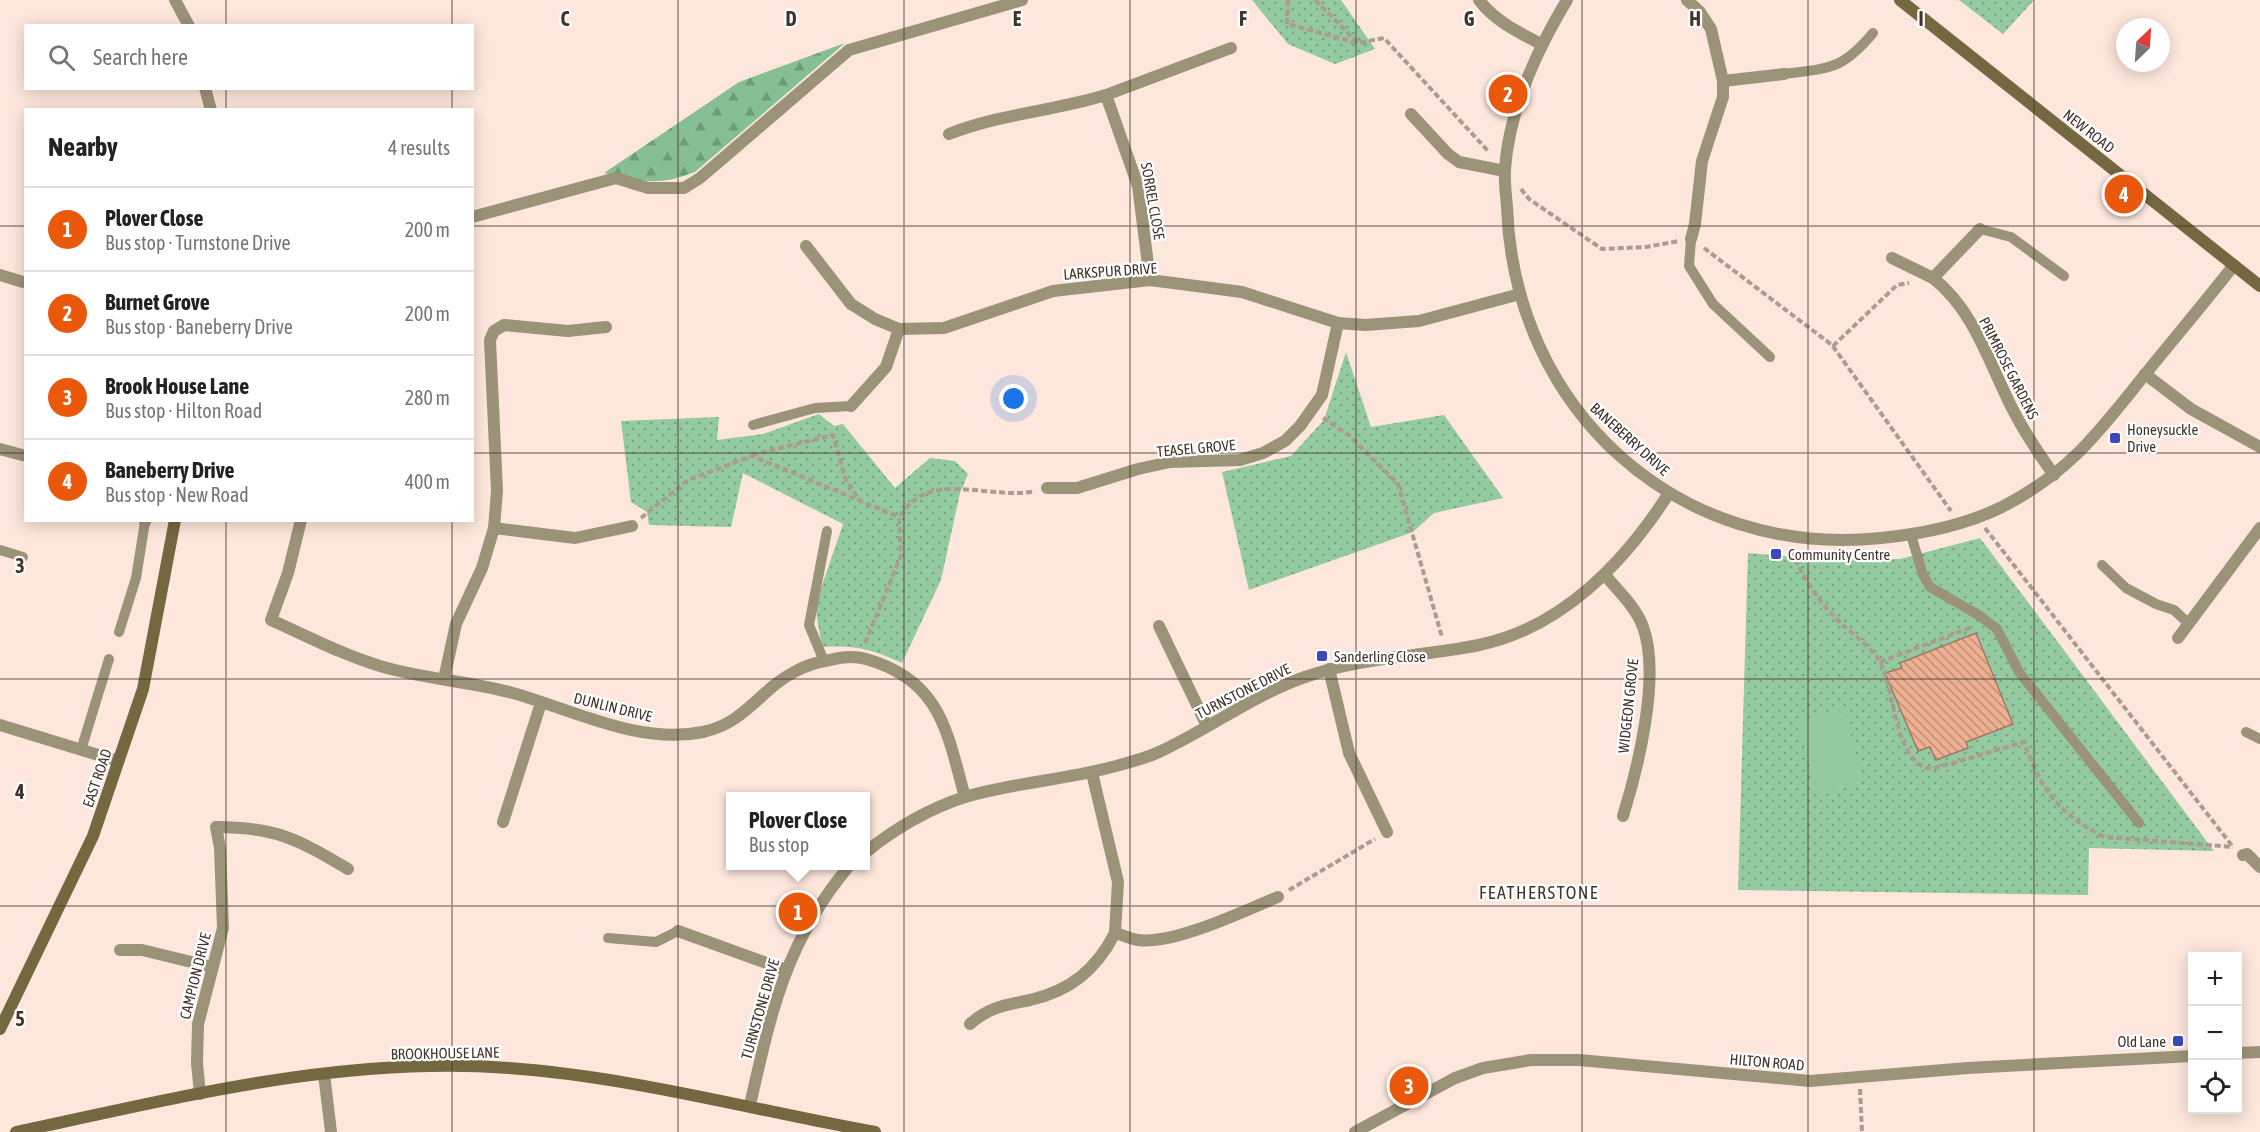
<!DOCTYPE html>
<meta charset="utf-8">
<style>
:root{--surface:#fff;--page:#f2f2f2;--text:#222;--muted:#767676;--line:#e0e0e0;--accent:#ea580c}
body{margin:0;font-family:"Asap Condensed",sans-serif;background:var(--page);color:var(--text)}
.controls{position:absolute;right:18px;bottom:18px;display:grid;overflow:hidden;border-radius:0px;box-shadow:0 3px 15px #0003}
.controls button{width:54px;height:54px;display:grid;place-items:center;padding:0;border:0;border-bottom:2px solid var(--line);background:var(--surface);color:var(--text);font:30px sans-serif}
.compass{position:absolute;left:2116px;top:18px;width:54px;height:54px;border-radius:50%;background:var(--surface);box-shadow:0 3px 15px #0003;rotate:25deg}
.you{position:absolute;left:1014px;top:399px;width:21px;height:21px;margin:-15px;border:4px solid #fff;border-radius:50%;background:#1a73e8;box-shadow:0 0 0 9px #1a73e833}
.badge{display:grid;place-items:center;width:39px;height:39px;border-radius:50%;background:var(--accent);color:#fff;font-size:20px;font-weight:700}
.pin{position:absolute;translate:-50% -50%;border:3px solid #fff;box-shadow:0 2px 6px #0006}
.popup{position:absolute;left:726px;top:792px;width:144px;height:78px;box-sizing:border-box;display:grid;place-content:center;border-radius:0px;background:var(--surface);filter:drop-shadow(0 2px 4px #0005);font-size:20px;white-space:nowrap;color:var(--muted)}
.popup b{font-size:22px;color:var(--text)}
.popup::after{content:'';position:absolute;left:50%;top:100%;margin-left:-12px;border:12px solid transparent;border-top-color:var(--surface)}
.list{margin:0;padding:0;list-style:none}
h2{display:flex;justify-content:space-between;align-items:center;height:78px;margin:0;padding:0 24px;font-size:26px}
h2 small{font-size:20px;font-weight:400;color:var(--muted)}
.list li{display:grid;grid-template-columns:39px 1fr auto;gap:18px;align-items:center;box-sizing:border-box;height:84px;padding:0 24px;border-top:2px solid var(--line)}
.list b{display:block;font-size:22px;white-space:nowrap}
.list p{margin:0;font-size:20px;white-space:nowrap;color:var(--muted)}
.list em{font-size:20px;font-style:normal;color:var(--muted)}
.icon{flex:none;width:33px;height:33px;fill:none;stroke:currentColor;stroke-width:2;stroke-linecap:round;stroke-linejoin:round}
.map{position:relative;flex:none;width:2260px;height:1132px;overflow:hidden}
.search{position:absolute;background:var(--surface);box-shadow:0 3px 15px #0003;left:24px;top:24px;width:450px;height:66px;display:flex;align-items:center;gap:15px;box-sizing:border-box;padding:0 21px;border-radius:0px;color:var(--muted);font-size:22px}
.panel{position:absolute;background:var(--surface);box-shadow:0 3px 15px #0003;left:24px;top:108px;width:450px;height:414px;border-radius:0px}
.map>svg:first-child{display:block}
.grass{fill:url(#grass-dots)}
.forest{fill:url(#forest-firs)}
.pitch{fill:#94caa0}
.building{fill:url(#building-back-hatch);stroke:#9d7b6c;stroke-width:1.5}
.lines{fill:none;stroke-linecap:round;stroke-linejoin:round}
.path{stroke:#ad9a91;stroke-width:4;stroke-dasharray:6 3;stroke-linecap:butt}
.lane{stroke:#9b9378;stroke-width:10}
.street{stroke:#9b9378;stroke-width:12}
.secondary{stroke:#746841;stroke-width:12}
.grid{fill:none;stroke:#42342d;stroke-width:1.5;stroke-opacity:0.55}
.poi-dot{fill:#3c49bc;stroke:#fff;stroke-width:2}
.labels{text-anchor:middle;dominant-baseline:central;stroke-width:4.5;stroke-linejoin:round;paint-order:stroke}
.street-label{font-size:15px;fill:#42342d;stroke:#fff}
.poi-label{font-size:15px;fill:#42342d;stroke:#fff;text-anchor:start}
.quarter-label{font-size:18px;letter-spacing:1.5px;fill:#42342d;stroke:#fff}
.grid-label{font-size:20px;text-anchor:middle;font-weight:bold;fill:#42342d;stroke:#fff;stroke-width:4.5;stroke-linejoin:round;paint-order:stroke}
</style>
<div class="map">
<svg width="2260" height="1132" viewBox="0 0 2260 1132">
<defs>
<pattern id="grass-dots" width="8" height="8" patternUnits="userSpaceOnUse" patternTransform="scale(1.5)"><rect width="8" height="8" fill="#94caa0"/><path d="M2 2h.1M6 6h.1" fill="none" stroke="#7aa583" stroke-width="1.8" stroke-linecap="round"/></pattern>
<pattern id="forest-firs" width="22" height="20" patternUnits="userSpaceOnUse" patternTransform="scale(1.5)"><rect width="22" height="20" fill="#86bf93"/><path d="M5 1l3.5 6h-7zM16 11l3.5 6h-7z" fill="#6f9c78"/></pattern>
<pattern id="building-back-hatch" width="6" height="6" patternUnits="userSpaceOnUse" patternTransform="scale(1.5)"><rect width="6" height="6" fill="#efaf92"/><path d="M-1 5l2 2M0 0l6 6M5-1l2 2" fill="none" stroke="#c38f78"/></pattern>
</defs>
<rect width="100%" height="100%" fill="#fde6dc"/>
<!-- grass -->
<g class="grass">
<polygon points="1252,0 1341,0 1375,49 1335,64 1288,44"/>
<polygon points="1959,0 2034,0 2003,34"/>
<polygon points="1346,352 1371,427 1444,415 1503,498 1434,513 1413,532 1249,590 1222,472 1291,456 1324,420"/>
<path d="M819,414l15,12 9,-2 52,64 35,-30 25,3 13,13 -8,19 -19,87 -39,83c-31,-14 -46,-18 -80,-16l-7,-41 28,-82 -100,-51 -12,54 -82,-2 -2,-13 -16,-10 -10,-81 98,-4 -2,23 46,-6z"/>
<polygon points="1980,538 2214,851 2089,848 2088,895 1738,890 1748,553 1832,560 1900,559"/>
</g>
<!-- forest -->
<path class="forest" d="M845,43l-150,129c-39,15 -52,9 -91,1l135,-91z"/>
<!-- pitch -->
<polygon class="pitch" points="1844,709 1863,782 1817,794 1798,721"/>
<!-- building -->
<polygon class="building" points="1976,633 2013,724 1966,742 1968,748 1936,760 1930,747 1918,751 1885,673 1902,668 1900,663"/>
<g class="lines">
<!-- path -->
<g class="path">
<polyline points="1288,0 1287,24 1358,43"/>
<polyline points="1315,0 1358,43 1384,38 1489,152"/>
<polyline points="1521,189 1529,199 1602,249 1646,247 1679,241"/>
<polyline points="1704,248 1832,345 1951,511"/>
<polyline points="1833,346 1897,285 1909,283"/>
<polyline points="1323,418 1350,436 1398,484 1442,637"/>
<polyline points="752,455 833,435 845,478 859,500"/>
<polyline points="641,518 688,480 752,456 899,517"/>
<polyline points="1985,528 2233,847"/>
<path d="M1792,551c8,21 23,45 39,62 14,17 38,30 49,49 15,27 14,103 52,107l92,-27c16,46 35,73 81,95l128,10"/>
<path d="M865,643l36,-87 -2,-39c5,-6 10,-13 16,-17 30,-24 85,0 120,-9"/>
<polyline points="1880,662 1972,627"/>
<polyline points="1289,890 1375,839"/>
<polyline points="1860,1089 1862,1132"/>
</g>
<!-- lane -->
<g class="lane">
<path d="M1784,74c46,-6 58,-4 89,-41"/>
<polyline points="1980,229 2011,237 2064,276"/>
<polyline points="1691,239 1689,266 1713,304 1770,357"/>
<polyline points="753,425 815,408 851,406"/>
<polyline points="1911,535 1923,575 1930,587 1980,616 1997,629 2019,672 2139,823"/>
<polyline points="0,550 23,557"/>
<polyline points="2102,565 2126,588 2156,604 2174,610 2189,624"/>
<polyline points="119,632 136,578 145,522"/>
<polyline points="824,661 809,625 827,531"/>
<polyline points="2246,732 2260,739"/>
<polyline points="81,750 109,659"/>
<polyline points="608,938 656,942 678,931"/>
</g>
<!-- street -->
<g class="street">
<polyline points="175,0 189,26"/>
<path d="M1479,0c16,21 39,32 62,44"/>
<path d="M1567,0c-30,50 -58,110 -62,169 -1,12 1,25 2,38 7,202 170,352 374,331 40,-4 84,-13 121,-31 70,-36 97,-76 145,-135 29,-36 59,-71 87,-107"/>
<polyline points="1687,0 1700,12 1711,29 1723,81 1723,97 1702,161 1695,224 1691,239"/>
<polyline points="1723,81 1784,74"/>
<polyline points="205,88 211,110"/>
<polyline points="1106,95 1231,48"/>
<polyline points="1411,114 1448,154 1459,162 1505,171"/>
<path d="M949,134c50,-20 105,-23 157,-39l32,91 12,94"/>
<polyline points="472,217 616,178 648,188 684,188 700,178 849,50 1022,0"/>
<path d="M1980,229l-47,49c41,32 56,85 79,130 12,24 27,46 42,67"/>
<polyline points="806,246 851,304 875,319 899,329 944,328 1053,291 1150,280 1242,292 1338,323 1365,325 1419,321 1520,294"/>
<polyline points="1892,258 1933,278"/>
<polyline points="0,275 23,282"/>
<polyline points="2145,374 2191,409 2260,447"/>
<polyline points="851,406 886,367 899,329"/>
<polyline points="0,449 26,456"/>
<polyline points="1047,488 1077,488 1138,469 1170,462 1240,460 1263,453 1285,441 1300,426 1322,395 1338,323"/>
<path d="M301,520l-13,53 -17,47c36,16 72,35 109,46 43,13 89,15 133,27 60,17 126,52 190,39 43,-9 57,-43 93,-61 11,-6 22,-9 34,-11 11,-3 25,-4 36,-1 75,21 81,73 99,138"/>
<polyline points="145,522 145,520"/>
<polyline points="494,528 575,538 632,526"/>
<path d="M1605,575c13,16 31,32 38,52 18,48 -5,141 -20,189"/>
<polyline points="1159,626 1207,726"/>
<polyline points="2178,638 2260,528"/>
<polyline points="1329,669 1349,753 1387,832"/>
<polyline points="444,679 456,624 482,568 494,528 497,491 490,340 494,331 504,325 568,331 606,327"/>
<polyline points="0,725 118,761"/>
<polyline points="1092,773 1118,882 1115,933"/>
<polyline points="503,822 541,703"/>
<path d="M866,852c28,-23 64,-44 99,-55 47,-14 99,-17 147,-30 15,-4 32,-8 47,-15 50,-23 94,-57 146,-75 56,-20 115,-20 174,-32 83,-17 146,-83 190,-152"/>
<polyline points="2243,855 2247,854 2260,867"/>
<polyline points="678,931 786,970"/>
<polyline points="120,950 142,950 212,967"/>
<path d="M970,1024c19,-17 35,-19 60,-24 40,-9 66,-30 85,-67 8,2 15,6 23,7 36,5 105,-29 140,-43"/>
<polyline points="2238,1053 2260,1052"/>
<polyline points="324,1074 331,1132"/>
<path d="M200,1094l-3,-31 1,-39 25,-96 -3,-80 -4,-21c60,0 81,12 132,42"/>
<path d="M750,1105c21,-93 36,-164 99,-239"/>
<polyline points="1355,1132 1455,1078 1483,1068 1531,1060 1579,1060 1810,1081 1968,1068 2192,1056"/>
</g>
<!-- secondary -->
<g class="secondary">
<polyline points="1900,0 2260,286"/>
<polyline points="0,1029 93,836 143,689 175,520"/>
<path d="M16,1132c161,-34 326,-77 493,-64 124,9 244,42 366,64"/>
</g>
</g>
<!-- grid -->
<path class="grid" d="M226,0v26M452,0v26M678,0v1132M904,0v1132M1130,0v1132M1356,0v1132M1582,0v1132M1808,0v1132M2034,0v1132M226,88v22M452,88v22M0,226h26M472,226h1788M0,453h26M472,453h1788M226,520v612M452,520v612M0,679h2260M0,906h2260"/>
<!-- markers -->
<g class="poi-dot">
<rect x="2109" y="432" width="12" height="12" rx="3"/>
<rect x="1770" y="548" width="12" height="12" rx="3"/>
<rect x="1316" y="650" width="12" height="12" rx="3"/>
<rect x="2172" y="1035" width="12" height="12" rx="3"/>
</g>
<g class="labels">
<!-- street labels -->
<g class="street-label">
<text transform="translate(2089 131) rotate(38)">NEW ROAD</text>
<text transform="translate(1153 201) rotate(80)">SORREL CLOSE</text>
<text transform="translate(1110 271) rotate(-4)">LARKSPUR DRIVE</text>
<text transform="translate(2009 368) rotate(63)">PRIMROSE GARDENS</text>
<text transform="translate(1630 439) rotate(42)">BANEBERRY DRIVE</text>
<text transform="translate(1196 448) rotate(-5)">TEASEL GROVE</text>
<text transform="translate(1243 691) rotate(-27)">TURNSTONE DRIVE</text>
<text transform="translate(1628 706) rotate(-84)">WIDGEON GROVE</text>
<text transform="translate(613 707) rotate(14)">DUNLIN DRIVE</text>
<text transform="translate(97 778) rotate(-71)">EAST ROAD</text>
<text transform="translate(195 976) rotate(-76)">CAMPION DRIVE</text>
<text transform="translate(760 1009) rotate(-74)">TURNSTONE DRIVE</text>
<text transform="translate(445 1053) rotate(-1)">BROOKHOUSE LANE</text>
<text transform="translate(1767 1062) rotate(5)">HILTON ROAD</text>
</g>
<!-- poi labels -->
<g class="poi-label">
<text x="2127" y="429">Honeysuckle<tspan x="2127" dy="17">Drive</tspan></text>
<text x="1788" y="554">Community Centre</text>
<text x="1334" y="656">Sanderling Close</text>
<text x="2166" y="1041" text-anchor="end">Old Lane</text>
</g>
<!-- quarter labels -->
<g class="quarter-label">
<text x="1539" y="892">FEATHERSTONE</text>
</g>
</g>
<g class="grid-label">
<text x="565" y="26">C</text>
<text x="791" y="26">D</text>
<text x="1017" y="26">E</text>
<text x="1243" y="26">F</text>
<text x="1469" y="26">G</text>
<text x="1695" y="26">H</text>
<text x="1921" y="26">I</text>
<text x="20" y="573">3</text>
<text x="20" y="799">4</text>
<text x="20" y="1026">5</text>
</g>
</svg>
<div class="controls">
<button>+</button>
<button>−</button>
<button><svg class="icon" aria-label="locate" viewBox="0 0 24 24"><circle cx="12" cy="12" r="6"/><path d="M12 2v4M12 18v4M2 12h4M18 12h4"/></svg></button>
</div>
<svg class="compass" viewBox="-18 -18 36 36"><path d="M0-13l5 13h-10z" fill="#e53935"/><path d="M0 13l5-13h-10z" fill="#767676"/></svg>
<div class="you"></div>
<div class="pin badge" style="left:798px;top:912px">1</div>
<div class="popup"><b>Plover Close</b>Bus stop</div>
<div class="pin badge" style="left:1508px;top:94px">2</div>
<div class="pin badge" style="left:1409px;top:1086px">3</div>
<div class="pin badge" style="left:2124px;top:194px">4</div>
<div class="search"><svg class="icon" aria-label="search" viewBox="0 0 24 24"><circle cx="10" cy="10" r="6"/><path d="M15 15l6 6"/></svg>Search here</div>
<section class="panel">
<h2>Nearby<small>4 results</small></h2>
<ul class="list">
<li><span class="badge">1</span><div><b>Plover Close</b><p>Bus stop · Turnstone Drive</p></div><em>200 m</em></li>
<li><span class="badge">2</span><div><b>Burnet Grove</b><p>Bus stop · Baneberry Drive</p></div><em>200 m</em></li>
<li><span class="badge">3</span><div><b>Brook House Lane</b><p>Bus stop · Hilton Road</p></div><em>280 m</em></li>
<li><span class="badge">4</span><div><b>Baneberry Drive</b><p>Bus stop · New Road</p></div><em>400 m</em></li>
</ul>
</section>
</div>
